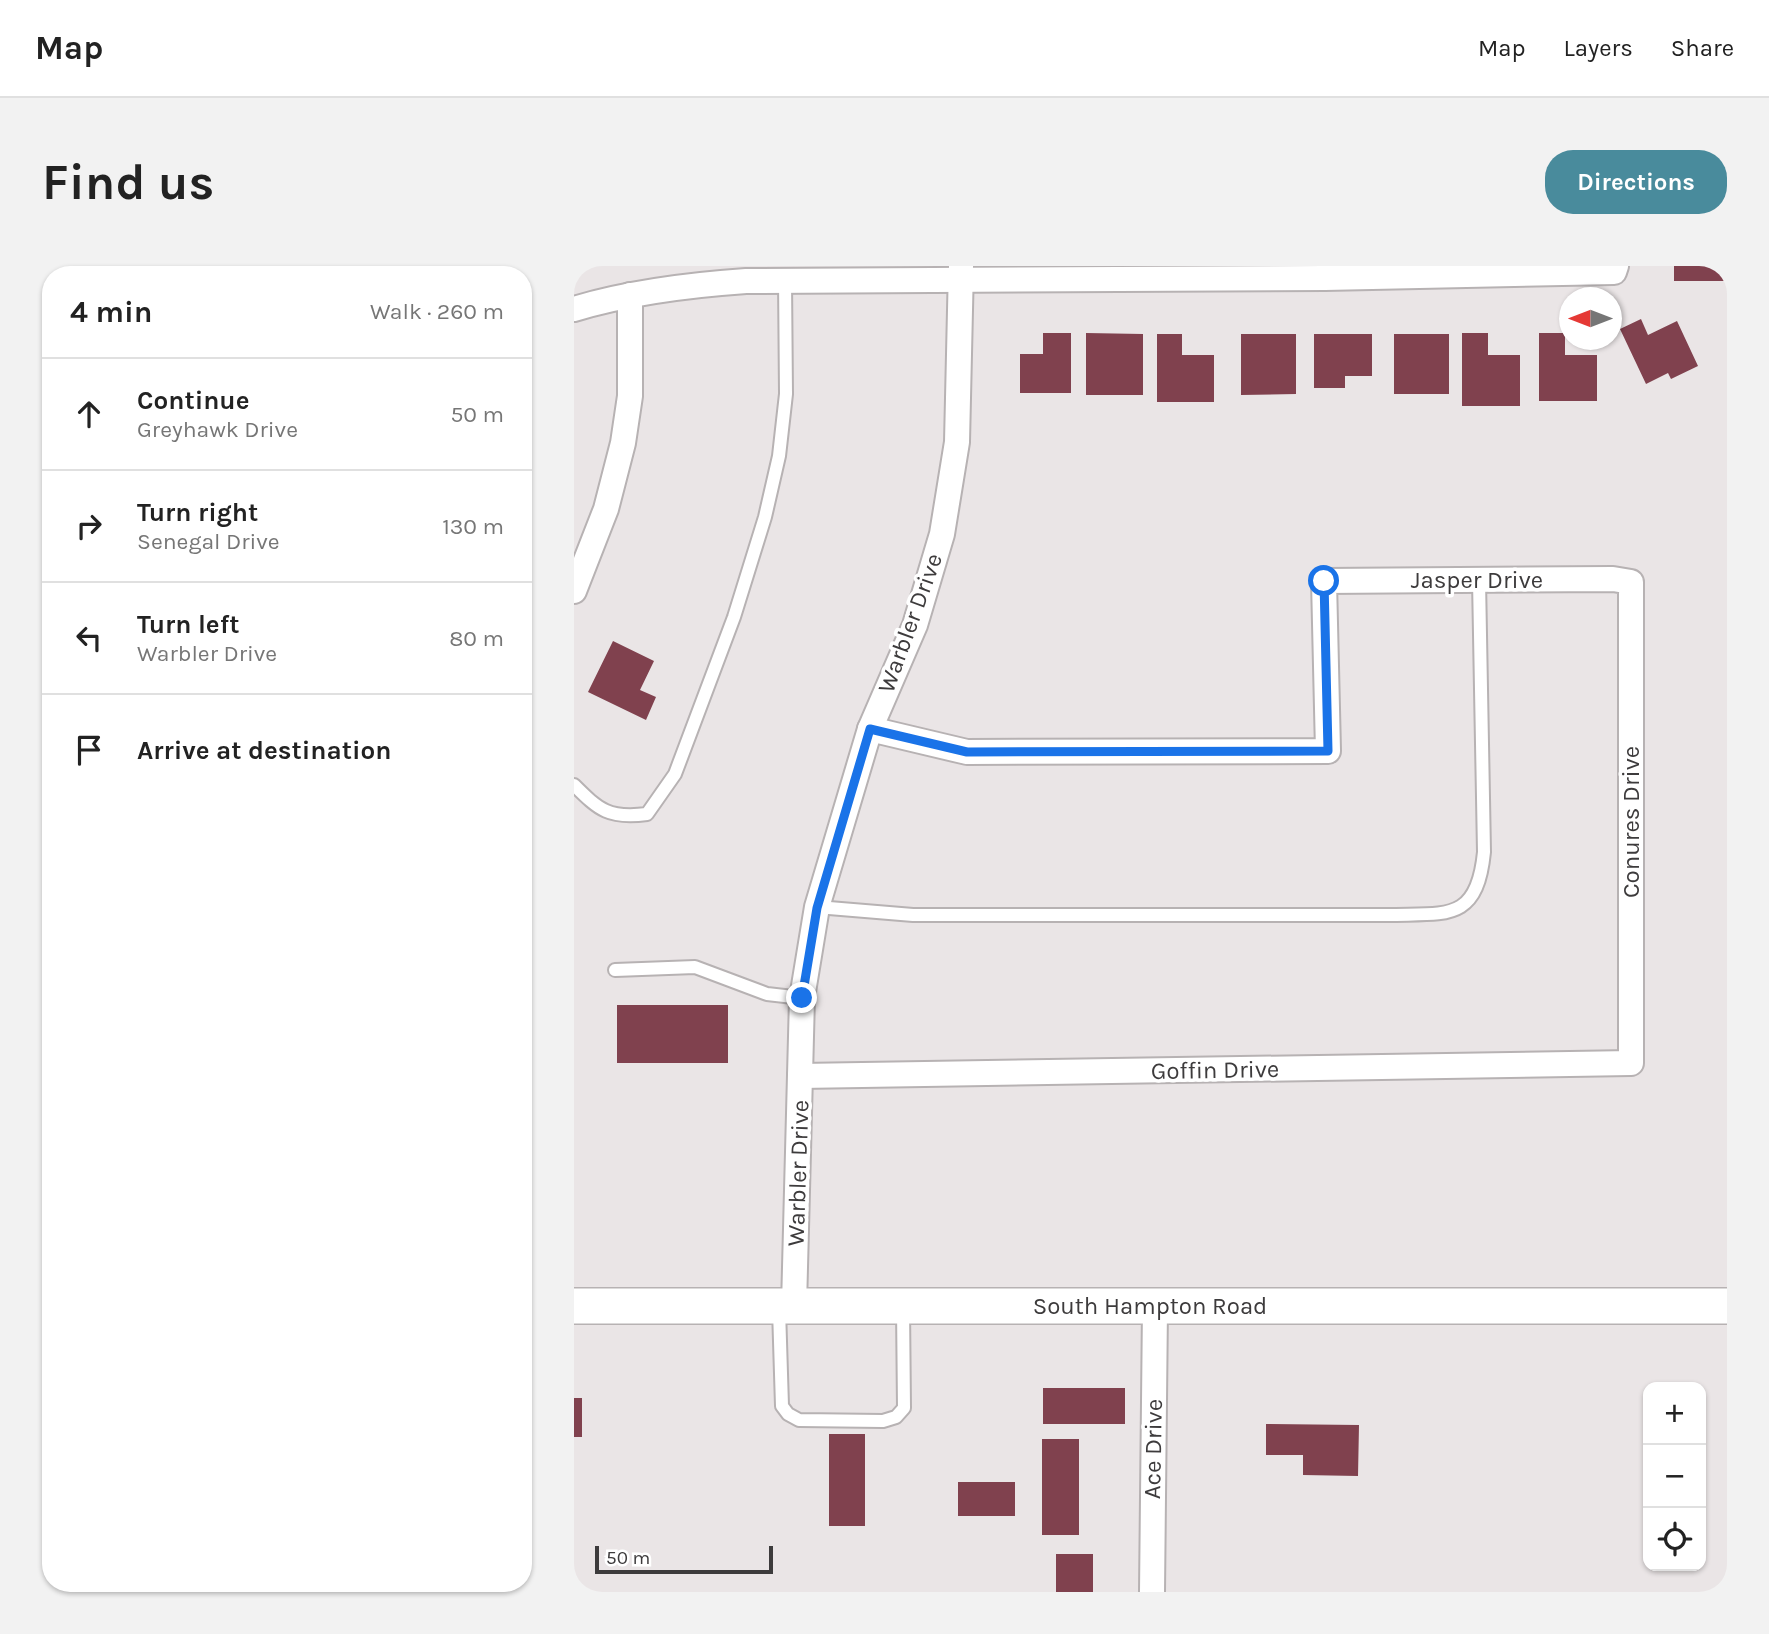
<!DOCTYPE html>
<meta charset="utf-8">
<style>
:root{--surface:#fff;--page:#f2f2f2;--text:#222;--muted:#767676;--line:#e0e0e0;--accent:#498b9c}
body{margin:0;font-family:Karla,sans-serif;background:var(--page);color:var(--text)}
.controls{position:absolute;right:21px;bottom:21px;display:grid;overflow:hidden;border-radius:14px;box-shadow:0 2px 5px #0004}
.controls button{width:63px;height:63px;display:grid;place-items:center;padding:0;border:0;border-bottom:2px solid var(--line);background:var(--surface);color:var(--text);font:35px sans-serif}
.compass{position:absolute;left:985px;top:21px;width:63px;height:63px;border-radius:50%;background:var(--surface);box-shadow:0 2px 5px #0004;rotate:270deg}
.scale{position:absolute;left:21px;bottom:18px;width:178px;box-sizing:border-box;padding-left:7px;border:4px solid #3d3b3c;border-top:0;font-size:19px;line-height:24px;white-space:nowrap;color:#3d3b3c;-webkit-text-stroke:5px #fff;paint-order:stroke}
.stop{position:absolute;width:21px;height:21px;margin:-16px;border:5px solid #1a73e8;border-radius:50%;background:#fff}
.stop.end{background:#1a73e8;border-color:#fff;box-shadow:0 2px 7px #0008}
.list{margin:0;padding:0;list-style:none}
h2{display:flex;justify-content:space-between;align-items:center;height:91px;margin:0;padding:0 28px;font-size:30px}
h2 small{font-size:23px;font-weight:400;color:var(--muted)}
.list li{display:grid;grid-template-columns:46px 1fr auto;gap:21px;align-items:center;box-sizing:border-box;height:112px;padding:0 28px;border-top:2px solid var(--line)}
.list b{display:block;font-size:26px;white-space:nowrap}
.list p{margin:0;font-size:23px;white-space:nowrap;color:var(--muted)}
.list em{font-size:23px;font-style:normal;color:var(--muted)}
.icon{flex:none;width:38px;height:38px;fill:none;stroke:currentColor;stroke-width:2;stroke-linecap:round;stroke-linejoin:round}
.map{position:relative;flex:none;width:1153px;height:1326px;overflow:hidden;border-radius:28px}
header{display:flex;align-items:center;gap:42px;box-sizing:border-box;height:98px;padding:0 35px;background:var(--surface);border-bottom:2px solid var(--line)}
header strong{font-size:33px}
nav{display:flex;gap:38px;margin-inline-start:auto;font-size:24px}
.intro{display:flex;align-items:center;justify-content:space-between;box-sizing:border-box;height:168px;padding:0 42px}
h1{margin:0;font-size:49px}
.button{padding:18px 32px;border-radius:28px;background:var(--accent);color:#fff;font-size:24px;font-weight:700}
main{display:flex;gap:42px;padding:0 42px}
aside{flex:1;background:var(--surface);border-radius:28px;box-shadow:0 2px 5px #0004}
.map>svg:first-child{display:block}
.building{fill:#80414e}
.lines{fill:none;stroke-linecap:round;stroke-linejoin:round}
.lane-casing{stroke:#b7b2b3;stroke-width:16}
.street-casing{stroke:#b7b2b3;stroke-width:28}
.secondary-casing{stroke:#b7b2b3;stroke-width:38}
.lane{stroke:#fff;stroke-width:12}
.street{stroke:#fff;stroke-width:24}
.secondary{stroke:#fff;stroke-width:35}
.route{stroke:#1a73e8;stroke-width:9}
.labels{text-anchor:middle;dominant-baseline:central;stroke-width:7;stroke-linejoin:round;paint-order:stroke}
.street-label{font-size:24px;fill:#3d3b3c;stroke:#fff}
</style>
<header>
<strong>Map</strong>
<nav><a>Map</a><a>Layers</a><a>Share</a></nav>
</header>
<div class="intro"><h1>Find us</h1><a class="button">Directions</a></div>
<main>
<aside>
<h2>4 min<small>Walk · 260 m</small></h2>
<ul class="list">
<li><svg class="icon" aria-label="ahead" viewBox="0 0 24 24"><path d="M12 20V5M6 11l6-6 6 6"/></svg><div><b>Continue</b><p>Greyhawk Drive</p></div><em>50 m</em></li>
<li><svg class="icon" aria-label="right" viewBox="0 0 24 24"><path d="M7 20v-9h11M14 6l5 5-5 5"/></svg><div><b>Turn right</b><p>Senegal Drive</p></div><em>130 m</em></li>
<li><svg class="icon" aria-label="left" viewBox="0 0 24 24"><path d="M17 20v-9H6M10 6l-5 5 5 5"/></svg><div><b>Turn left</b><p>Warbler Drive</p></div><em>80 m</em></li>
<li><svg class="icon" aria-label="arrive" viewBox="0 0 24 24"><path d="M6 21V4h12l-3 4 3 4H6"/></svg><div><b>Arrive at destination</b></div></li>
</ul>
</aside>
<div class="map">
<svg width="1153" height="1326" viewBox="0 0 1153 1326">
<rect width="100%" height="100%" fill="#eae5e6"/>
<!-- building -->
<g class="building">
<rect x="1100" y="0" width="53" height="15"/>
<polygon points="1067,53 1074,69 1103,55 1124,100 1097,113 1094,107 1072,118 1046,63"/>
<polygon points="469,67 497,67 497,127 446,127 446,88 469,88"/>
<polygon points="512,67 569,68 569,129 512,129"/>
<polygon points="888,67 914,67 914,89 946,89 946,140 888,140"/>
<polygon points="965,67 991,67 991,89 1023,89 1023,135 965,135"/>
<polygon points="583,68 608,68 608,89 640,89 640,136 583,136"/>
<polygon points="667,68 722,68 722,128 667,129"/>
<polygon points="740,68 798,68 798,110 771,110 771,122 740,122"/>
<rect x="820" y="68" width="55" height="60"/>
<polygon points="39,375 80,395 66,424 82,431 72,454 14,426"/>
<rect x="43" y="739" width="111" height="58"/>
<rect x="469" y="1122" width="82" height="36"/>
<rect x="0" y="1132" width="8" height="39"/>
<polygon points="692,1158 785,1159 784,1210 729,1209 729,1189 692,1189"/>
<rect x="255" y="1168" width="36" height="92"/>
<rect x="468" y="1173" width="37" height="96"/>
<rect x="384" y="1216" width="57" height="34"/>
<rect x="482" y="1288" width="37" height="38"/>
</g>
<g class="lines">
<!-- lane casing -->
<g class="lane-casing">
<g id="lane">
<path d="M0,519c25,25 35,34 73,29l28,-40 59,-157 31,-100 14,-61 7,-62 -1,-114"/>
<path d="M243,641l96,8h474c59,-2 90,8 97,-63l-5,-272"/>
<polyline points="41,704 121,701 193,728 228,732"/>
<polyline points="205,1043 208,1140 214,1148 225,1154 309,1155 322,1151 330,1142 329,1042"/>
</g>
</g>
<!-- street casing -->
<g class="street-casing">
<g id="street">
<path d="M0,43c56,-17 114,-24 172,-28l579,-3 289,-6 2,-6"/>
<polyline points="0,325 32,243 49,177 56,130 56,29"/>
<polyline points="226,810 1057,797 1057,316 1039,313 750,315 754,485 393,486 296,463"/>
<polyline points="220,1040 228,732 243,641 296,463 341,359 368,268 383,176 387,0"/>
<polyline points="578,1326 581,1041"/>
</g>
</g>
<!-- secondary casing -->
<g class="secondary-casing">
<polyline id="secondary" points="0,1040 1153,1040"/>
</g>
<!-- lane -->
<use href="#lane" class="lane"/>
<!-- street -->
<use href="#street" class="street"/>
<!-- secondary -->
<use href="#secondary" class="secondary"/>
</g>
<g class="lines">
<!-- route -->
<polyline class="route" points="228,732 243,642 296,463 393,486 754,485 750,315"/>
</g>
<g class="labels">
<!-- street labels -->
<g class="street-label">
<text x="903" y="314">Jasper Drive</text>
<text transform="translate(336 357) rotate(-70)">Warbler Drive</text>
<text transform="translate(1057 556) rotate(-90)">Conures Drive</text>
<text transform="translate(641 804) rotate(-1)">Goffin Drive</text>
<text transform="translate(224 907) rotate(-88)">Warbler Drive</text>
<text x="576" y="1040">South Hampton Road</text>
<text transform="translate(579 1183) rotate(-89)">Ace Drive</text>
</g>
</g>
</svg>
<div class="controls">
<button>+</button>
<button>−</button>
<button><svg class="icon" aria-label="locate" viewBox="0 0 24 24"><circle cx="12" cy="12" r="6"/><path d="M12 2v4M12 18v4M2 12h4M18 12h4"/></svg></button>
</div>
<svg class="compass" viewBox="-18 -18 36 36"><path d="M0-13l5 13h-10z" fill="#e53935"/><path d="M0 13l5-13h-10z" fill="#767676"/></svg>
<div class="scale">50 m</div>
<div class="stop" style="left:750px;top:315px"></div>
<div class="stop end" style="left:228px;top:732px"></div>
</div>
</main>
